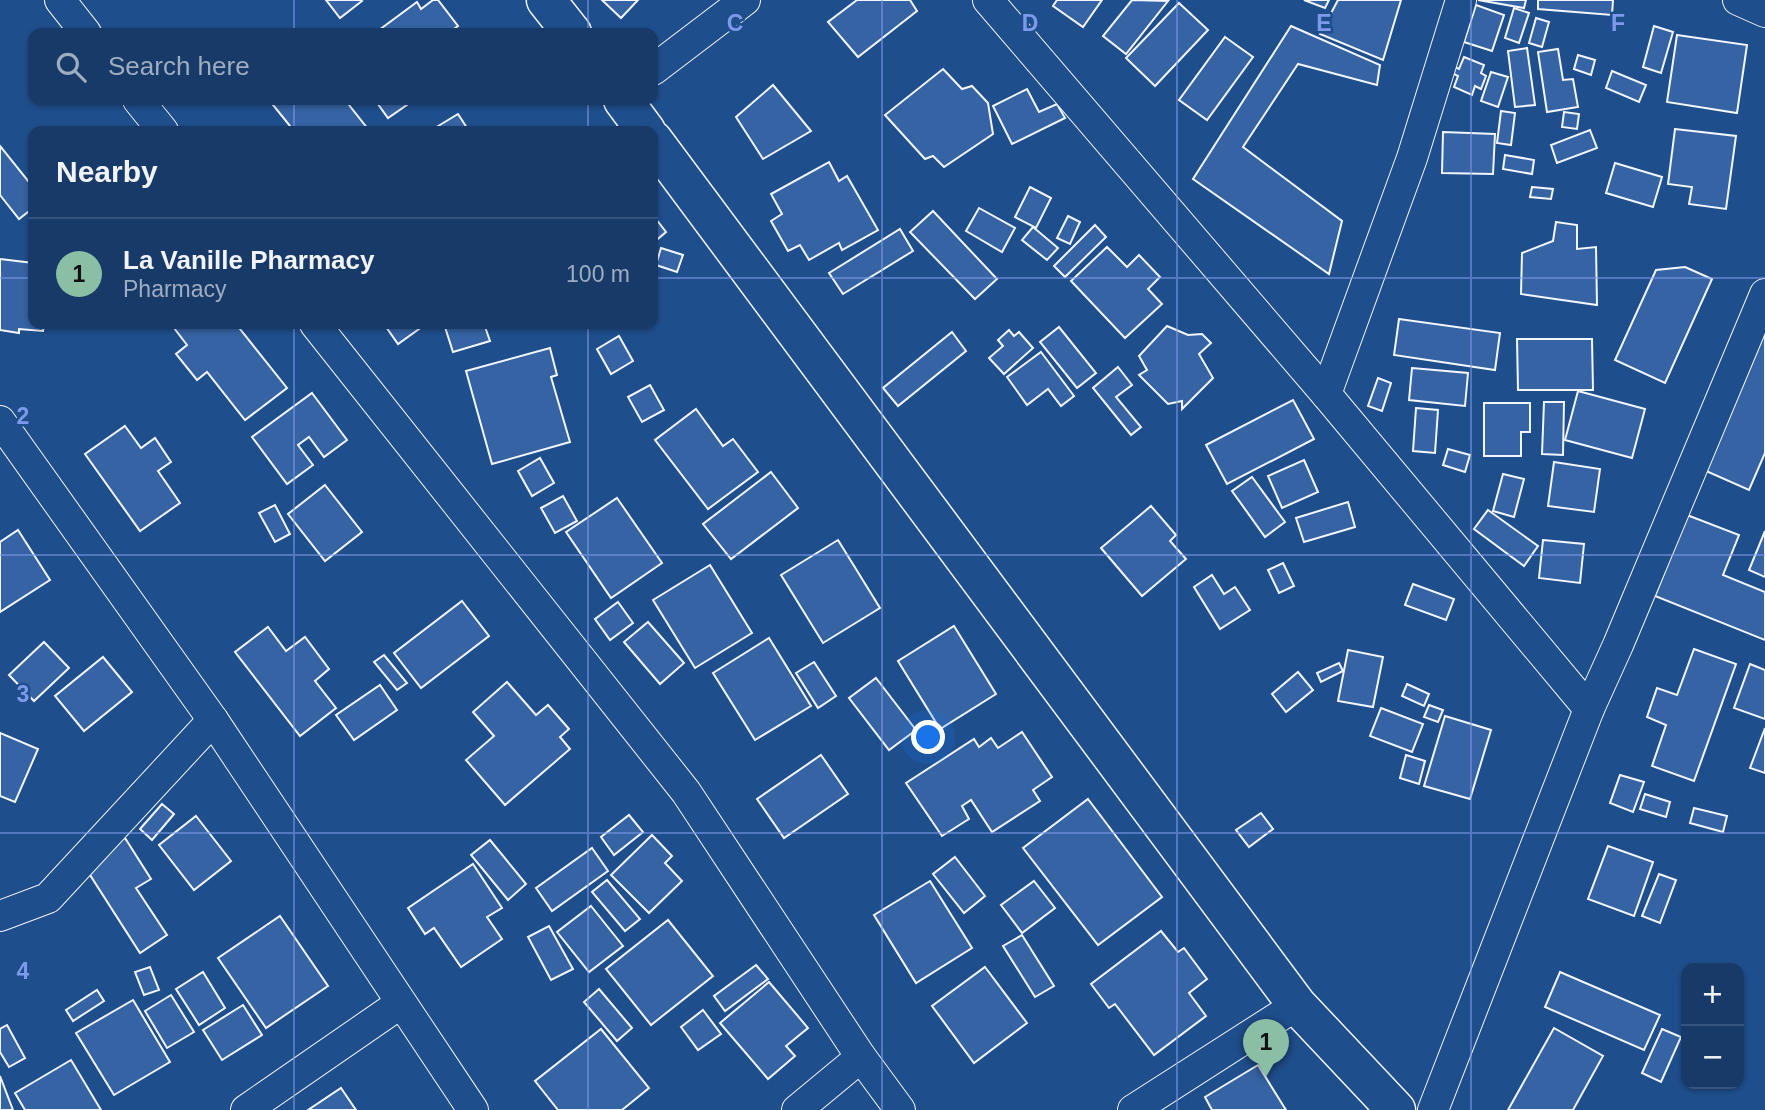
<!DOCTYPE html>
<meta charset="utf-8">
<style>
:root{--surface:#173a69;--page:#244571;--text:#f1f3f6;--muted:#9eadc0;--line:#36547d;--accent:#8abfa5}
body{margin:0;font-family:Arial,sans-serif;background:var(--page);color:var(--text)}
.controls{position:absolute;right:21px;bottom:21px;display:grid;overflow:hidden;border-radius:14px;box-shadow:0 2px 5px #0004}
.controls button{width:63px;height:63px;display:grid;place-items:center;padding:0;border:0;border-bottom:2px solid var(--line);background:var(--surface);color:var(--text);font:35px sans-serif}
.you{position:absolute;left:929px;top:738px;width:24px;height:24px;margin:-18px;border:5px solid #fff;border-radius:50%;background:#1a73e8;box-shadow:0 0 0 10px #1a73e833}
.badge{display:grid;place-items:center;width:46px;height:46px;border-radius:50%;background:var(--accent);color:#111;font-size:23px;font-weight:700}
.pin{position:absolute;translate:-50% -58px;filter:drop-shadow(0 2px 4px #0008)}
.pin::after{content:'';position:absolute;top:37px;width:24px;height:21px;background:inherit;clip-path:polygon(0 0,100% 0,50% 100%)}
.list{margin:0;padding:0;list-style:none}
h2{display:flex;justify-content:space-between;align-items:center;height:91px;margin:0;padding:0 28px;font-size:30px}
h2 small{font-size:23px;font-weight:400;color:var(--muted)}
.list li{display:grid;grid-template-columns:46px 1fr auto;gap:21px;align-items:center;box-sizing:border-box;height:112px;padding:0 28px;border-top:2px solid var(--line)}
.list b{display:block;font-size:26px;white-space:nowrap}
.list p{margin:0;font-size:23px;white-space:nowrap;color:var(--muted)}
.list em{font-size:23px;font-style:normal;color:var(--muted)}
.icon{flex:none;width:38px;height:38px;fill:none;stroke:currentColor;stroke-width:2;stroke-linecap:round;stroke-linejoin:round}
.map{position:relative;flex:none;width:1765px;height:1110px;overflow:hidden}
.search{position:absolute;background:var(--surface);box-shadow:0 2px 5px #0004;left:28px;top:28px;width:630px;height:77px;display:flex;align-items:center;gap:18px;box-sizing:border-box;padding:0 24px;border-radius:14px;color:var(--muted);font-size:26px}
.panel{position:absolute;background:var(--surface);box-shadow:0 2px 5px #0004;left:28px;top:126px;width:630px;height:203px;border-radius:14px}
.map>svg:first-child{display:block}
.building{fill:#3563a3;stroke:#f2f6ff;stroke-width:2}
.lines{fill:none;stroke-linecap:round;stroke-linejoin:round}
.street-casing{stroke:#f2f6ff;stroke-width:32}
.secondary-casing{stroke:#f2f6ff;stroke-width:41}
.street{stroke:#1f4e8c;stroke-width:30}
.secondary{stroke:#1f4e8c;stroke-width:38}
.grid{fill:none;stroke:#7d9aea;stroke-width:2;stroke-opacity:0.55}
.grid-label{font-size:23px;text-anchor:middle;font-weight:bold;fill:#7d9aea;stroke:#1f4e8c;stroke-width:5;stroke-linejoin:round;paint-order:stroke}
</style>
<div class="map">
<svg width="1765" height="1110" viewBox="0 0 1765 1110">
<rect width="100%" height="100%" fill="#1f4e8c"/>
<!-- building -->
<g class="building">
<polygon points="326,0 361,0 362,1 340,18"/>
<polygon points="433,0 438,0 458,26 448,33 375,33 417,2 421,9"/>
<polygon points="602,0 638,0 621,18"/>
<polygon points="857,0 910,0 917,11 858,57 828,22"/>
<polygon points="1057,0 1102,0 1083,27 1053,6"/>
<polygon points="1132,0 1168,1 1126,54 1103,36"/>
<polygon points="1304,0 1329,0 1325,8"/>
<polygon points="1338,0 1401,0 1383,60 1320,34"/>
<polygon points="1478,0 1526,0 1524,8"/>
<polygon points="1538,0 1613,0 1612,15 1538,9"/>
<polygon points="1179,3 1208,30 1155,86 1126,58"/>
<polygon points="1476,5 1504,15 1492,51 1464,42"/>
<polygon points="1514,8 1529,13 1519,43 1505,38"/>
<polygon points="1536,18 1549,22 1542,47 1529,43"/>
<polygon points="1291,26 1380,65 1377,85 1298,64 1243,147 1342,221 1329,274 1193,179"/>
<polygon points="1654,26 1673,32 1661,73 1643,67"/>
<polygon points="1677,35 1747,45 1737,113 1667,102"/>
<polygon points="1225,37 1253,57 1207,120 1179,100"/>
<polygon points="1527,48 1535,105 1515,107 1508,51"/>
<polygon points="1558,49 1563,80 1573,79 1578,107 1547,112 1538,52"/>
<polygon points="1578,55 1595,60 1591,75 1574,69"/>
<polygon points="1464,57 1484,65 1481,73 1486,76 1481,89 1475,86 1472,95 1454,87 1458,76 1452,73 1455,67 1459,69"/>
<polygon points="943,69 962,89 972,86 988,103 993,134 944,167 933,156 925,159 885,115"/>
<polygon points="1612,71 1646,85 1639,102 1606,88"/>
<polygon points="1491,72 1508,77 1498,107 1481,101"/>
<polygon points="773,85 811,131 763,159 736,117"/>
<polygon points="1027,89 1039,112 1057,104 1065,118 1012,144 993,106"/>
<polygon points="269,100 345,100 368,129 365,131 294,131"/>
<polygon points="375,100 414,100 388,118"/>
<polygon points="1501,111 1515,113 1511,145 1497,143"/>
<polygon points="1564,112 1579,114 1577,129 1562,127"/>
<polygon points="458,114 469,131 430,131"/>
<polygon points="1675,129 1736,136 1726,209 1689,204 1692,187 1668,184"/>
<polygon points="1590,130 1597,148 1557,163 1551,145"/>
<polygon points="1443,132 1495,134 1493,174 1442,173"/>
<polygon points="0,146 33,187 33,208 19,219 0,195"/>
<polygon points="1505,155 1534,160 1532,174 1503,169"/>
<polygon points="829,162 839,181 847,176 878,230 842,250 839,243 809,260 800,245 788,251 771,221 782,214 771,194"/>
<polygon points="1615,163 1662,177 1653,207 1606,193"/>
<polygon points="1030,187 1051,198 1036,228 1015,217"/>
<polygon points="1532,187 1553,189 1551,199 1530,197"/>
<polygon points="979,208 1015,228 1002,252 966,231"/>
<polygon points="933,211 997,279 975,299 910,232"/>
<polygon points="653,215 666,232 653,243"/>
<polygon points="1068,216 1080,222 1070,244 1057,238"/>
<polygon points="1556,222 1577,225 1577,249 1596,247 1597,305 1521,294 1522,253 1553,241"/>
<polygon points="1095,225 1106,237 1065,277 1054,266"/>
<polygon points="1033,227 1058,248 1047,260 1022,240"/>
<polygon points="900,229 913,251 843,294 829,273"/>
<polygon points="1107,247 1127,267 1139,255 1160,277 1148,289 1162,304 1125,338 1071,281"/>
<polygon points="661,248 683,255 677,272 656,265"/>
<polygon points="0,259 33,263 33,324 44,324 43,331 19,329 19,333 0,330"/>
<polygon points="1685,267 1712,279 1665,383 1615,360 1656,270"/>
<polygon points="1765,314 1765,453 1749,490 1697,467"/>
<polygon points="1399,319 1500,333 1495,370 1394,355"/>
<polygon points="171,324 236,324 287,388 245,420 207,372 197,380 176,354 187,345"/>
<polygon points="384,324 426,324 398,344"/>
<polygon points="444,324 484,324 490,341 453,352"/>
<polygon points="1167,326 1188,335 1202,334 1211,343 1199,354 1213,378 1182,409 1182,401 1168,404 1139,375 1147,370 1139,356"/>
<polygon points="1059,327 1096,373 1077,388 1040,342"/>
<polygon points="1009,330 1014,336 1019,332 1033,348 1004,374 989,358 1003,346 998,340"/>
<polygon points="952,332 966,351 898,406 883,388"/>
<polygon points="619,336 633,361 611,374 597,349"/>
<polygon points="1517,339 1592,339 1593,390 1518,390"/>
<polygon points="550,348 557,375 551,377 570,442 492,464 466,371"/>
<polygon points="1041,352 1074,396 1061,406 1048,389 1027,405 1007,377"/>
<polygon points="1118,367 1132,385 1116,397 1141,427 1131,435 1093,388"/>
<polygon points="1412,368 1468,373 1465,406 1409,400"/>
<polygon points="1378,378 1391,383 1382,411 1368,406"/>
<polygon points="650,385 664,410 642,422 628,397"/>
<polygon points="1578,391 1645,409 1632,458 1565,440"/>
<polygon points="312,393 347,440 324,457 309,437 298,445 313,465 287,484 252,437"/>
<polygon points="1293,400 1314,439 1227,484 1206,445"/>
<polygon points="1544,402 1564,402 1563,455 1542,454"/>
<polygon points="1484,403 1530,403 1530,432 1521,432 1521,456 1484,456"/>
<polygon points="1416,408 1438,410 1435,453 1413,451"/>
<polygon points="696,409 723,446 733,439 758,472 708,509 655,440"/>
<polygon points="125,426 141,448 155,438 171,462 158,471 180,503 140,531 85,454"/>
<polygon points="1448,449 1470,455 1465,472 1443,465"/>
<polygon points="540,458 554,483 532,496 518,471"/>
<polygon points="1304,460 1318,492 1282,508 1268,476"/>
<polygon points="1554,462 1600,469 1594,512 1548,506"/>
<polygon points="771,472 798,508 731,559 703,524"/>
<polygon points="1503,474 1524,479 1514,517 1493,511"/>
<polygon points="1252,477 1285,522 1265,537 1232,491"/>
<polygon points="325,485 362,532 325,561 288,514"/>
<polygon points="563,496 577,521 555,533 541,508"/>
<polygon points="617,498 662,563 611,598 566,532"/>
<polygon points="1348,502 1355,527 1304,542 1296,518"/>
<polygon points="275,505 290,534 275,542 259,513"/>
<polygon points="1151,506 1176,535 1170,541 1186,559 1142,596 1101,548"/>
<polygon points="1488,510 1538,546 1524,566 1474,529"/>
<polygon points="1687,515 1739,535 1723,575 1765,592 1765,640 1655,596"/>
<polygon points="18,530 50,580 0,612 0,542"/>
<polygon points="1765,531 1765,577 1749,570"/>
<polygon points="838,540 880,608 823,643 781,575"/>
<polygon points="1543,540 1584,544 1580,583 1539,578"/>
<polygon points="1283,563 1294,586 1279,593 1268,570"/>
<polygon points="710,565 752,633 695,668 653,600"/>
<polygon points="1212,575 1224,594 1235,587 1250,610 1220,629 1194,587"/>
<polygon points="1413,584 1454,599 1446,620 1405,605"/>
<polygon points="462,601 489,636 421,688 394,653"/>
<polygon points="618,602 633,623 610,640 595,619"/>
<polygon points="648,622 684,663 660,684 624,642"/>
<polygon points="954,626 996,694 940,729 898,661"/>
<polygon points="268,627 286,651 305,637 329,669 315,681 336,708 300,736 235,652"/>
<polygon points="769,638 811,706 755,740 713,673"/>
<polygon points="44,642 69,668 34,701 9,675"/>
<polygon points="1694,649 1736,664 1694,781 1652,766 1666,725 1647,717 1657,688 1677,695"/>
<polygon points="1348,650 1383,657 1373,707 1338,701"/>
<polygon points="384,655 407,683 397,690 374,662"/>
<polygon points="103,657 132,692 84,731 55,696"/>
<polygon points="814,662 836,696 818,708 796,673"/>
<polygon points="1339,663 1343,671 1321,682 1317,673"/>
<polygon points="1750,664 1765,670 1765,719 1734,708"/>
<polygon points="1298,672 1313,690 1286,712 1272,694"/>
<polygon points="876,678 916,730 889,750 849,698"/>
<polygon points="507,682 536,715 548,705 569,729 560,737 570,749 505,805 466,760 494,736 473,712"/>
<polygon points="1407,684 1429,694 1424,706 1402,696"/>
<polygon points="380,685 397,710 354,740 336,715"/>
<polygon points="1429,705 1443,710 1438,722 1424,717"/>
<polygon points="1381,708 1423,724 1412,752 1370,736"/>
<polygon points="1445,716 1491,730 1470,799 1424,786"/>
<polygon points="1765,728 1765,773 1750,768"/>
<polygon points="1022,732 1052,777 1033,790 1040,801 992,832 971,800 962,806 969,819 942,836 906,783 974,739 979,747 991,738 998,748"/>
<polygon points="0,733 38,749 15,802 0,796"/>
<polygon points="821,755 848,794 784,838 757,799"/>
<polygon points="1406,755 1425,761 1419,784 1400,778"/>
<polygon points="1620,775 1644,782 1633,812 1610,803"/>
<polygon points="1645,794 1670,802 1666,817 1640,809"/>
<polygon points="1088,799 1162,897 1098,945 1023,848"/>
<polygon points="162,804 174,814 152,840 140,829"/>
<polygon points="1694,808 1727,816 1723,832 1690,823"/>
<polygon points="1261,813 1273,829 1249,847 1236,830"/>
<polygon points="629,815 643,832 614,855 601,837"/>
<polygon points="196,816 231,861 194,890 159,845"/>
<polygon points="652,835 672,856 665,863 682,881 649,913 611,875"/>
<polygon points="125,838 151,879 136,888 167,935 140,953 83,864"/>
<polygon points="490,840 526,884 508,900 471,855"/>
<polygon points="1608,846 1653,862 1634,916 1588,899"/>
<polygon points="592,848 608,871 552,911 536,888"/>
<polygon points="955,857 985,896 964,913 933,874"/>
<polygon points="473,864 502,908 487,917 502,939 461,967 434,928 425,934 408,908"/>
<polygon points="1659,874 1676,880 1660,923 1642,916"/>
<polygon points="607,880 640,919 625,931 592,892"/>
<polygon points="930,881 972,948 916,983 874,915"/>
<polygon points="1034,881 1055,908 1022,933 1001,905"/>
<polygon points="591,906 623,946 589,972 557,932"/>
<polygon points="280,916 328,986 266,1028 218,958"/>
<polygon points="668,920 713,976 651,1025 606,969"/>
<polygon points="549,926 573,969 551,980 528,937"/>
<polygon points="1161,931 1178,952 1184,948 1207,979 1189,993 1206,1016 1154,1055 1115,1004 1109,1008 1091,984"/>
<polygon points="1022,935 1054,986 1035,997 1003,946"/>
<polygon points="756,965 768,979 725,1011 714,996"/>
<polygon points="150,967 159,990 144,995 135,972"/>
<polygon points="985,967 1027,1023 974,1063 932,1006"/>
<polygon points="203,972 225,1008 199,1025 176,989"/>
<polygon points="1560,972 1660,1015 1644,1050 1545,1007"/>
<polygon points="769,982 808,1028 786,1046 795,1056 768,1079 720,1023"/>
<polygon points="599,989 632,1028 617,1041 584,1002"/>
<polygon points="97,990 104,1001 73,1021 66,1010"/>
<polygon points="171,995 194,1032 167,1048 145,1011"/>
<polygon points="133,1000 170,1062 114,1095 76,1033"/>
<polygon points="243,1005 262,1035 222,1060 203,1030"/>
<polygon points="703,1010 721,1034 698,1050 681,1027"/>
<polygon points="7,1025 25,1058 9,1067 0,1052 0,1029"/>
<polygon points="1554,1028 1603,1056 1573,1110 1508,1110"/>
<polygon points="601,1029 649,1088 622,1110 558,1110 535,1081"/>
<polygon points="1662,1029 1681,1037 1661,1082 1642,1073"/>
<polygon points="71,1060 101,1110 25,1110 15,1093"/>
<polygon points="1258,1065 1286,1110 1212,1110 1205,1097"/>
<polygon points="0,1076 13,1110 0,1110"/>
<polygon points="341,1088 356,1110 308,1110"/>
</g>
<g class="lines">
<!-- street casing -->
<g class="street-casing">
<g id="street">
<polyline points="60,0 86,33"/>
<polyline points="988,0 1326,394 1589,709"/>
<polyline points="1738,0 1765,12"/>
<polyline points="653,70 745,0"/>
<polyline points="138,100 163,131"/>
<polyline points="315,324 686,792 861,1057"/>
<polyline points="1326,394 1412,158 1461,0"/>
<polyline points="0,421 213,720 473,1110"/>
<polyline points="0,916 48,898 213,720"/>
<polyline points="246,1110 401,1003"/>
<polyline points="797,1110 861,1057 900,1110"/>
<polyline points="1133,1110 1297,1005"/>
<polyline points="1433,1110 1589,709 1618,645 1765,294"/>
</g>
</g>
<!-- secondary casing -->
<g class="secondary-casing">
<g id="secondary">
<polyline points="546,0 572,33"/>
<polyline points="623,100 646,131"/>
<polyline points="653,140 1297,1005 1396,1110"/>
</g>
</g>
<!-- street -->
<use href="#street" class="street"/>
<!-- secondary -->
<use href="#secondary" class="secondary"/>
</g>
<!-- grid -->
<path class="grid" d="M294,0v33M588,0v33M882,0v1110M1177,0v1110M1471,0v1110M294,100v31M588,100v31M0,278h33M653,278h1112M294,324v786M588,324v786M0,555h1765M0,833h1765"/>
<g class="grid-label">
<text x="735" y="31">C</text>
<text x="1030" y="31">D</text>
<text x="1324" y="31">E</text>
<text x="1618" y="31">F</text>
<text x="23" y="424">2</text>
<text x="23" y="702">3</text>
<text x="23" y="979">4</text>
</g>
</svg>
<div class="controls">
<button>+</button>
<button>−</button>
</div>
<div class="you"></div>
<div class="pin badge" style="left:1266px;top:1077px">1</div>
<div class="search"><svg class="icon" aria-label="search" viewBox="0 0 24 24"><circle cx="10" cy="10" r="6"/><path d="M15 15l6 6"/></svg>Search here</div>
<section class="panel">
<h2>Nearby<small></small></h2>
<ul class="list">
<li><span class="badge">1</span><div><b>La Vanille Pharmacy</b><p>Pharmacy</p></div><em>100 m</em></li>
</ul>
</section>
</div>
